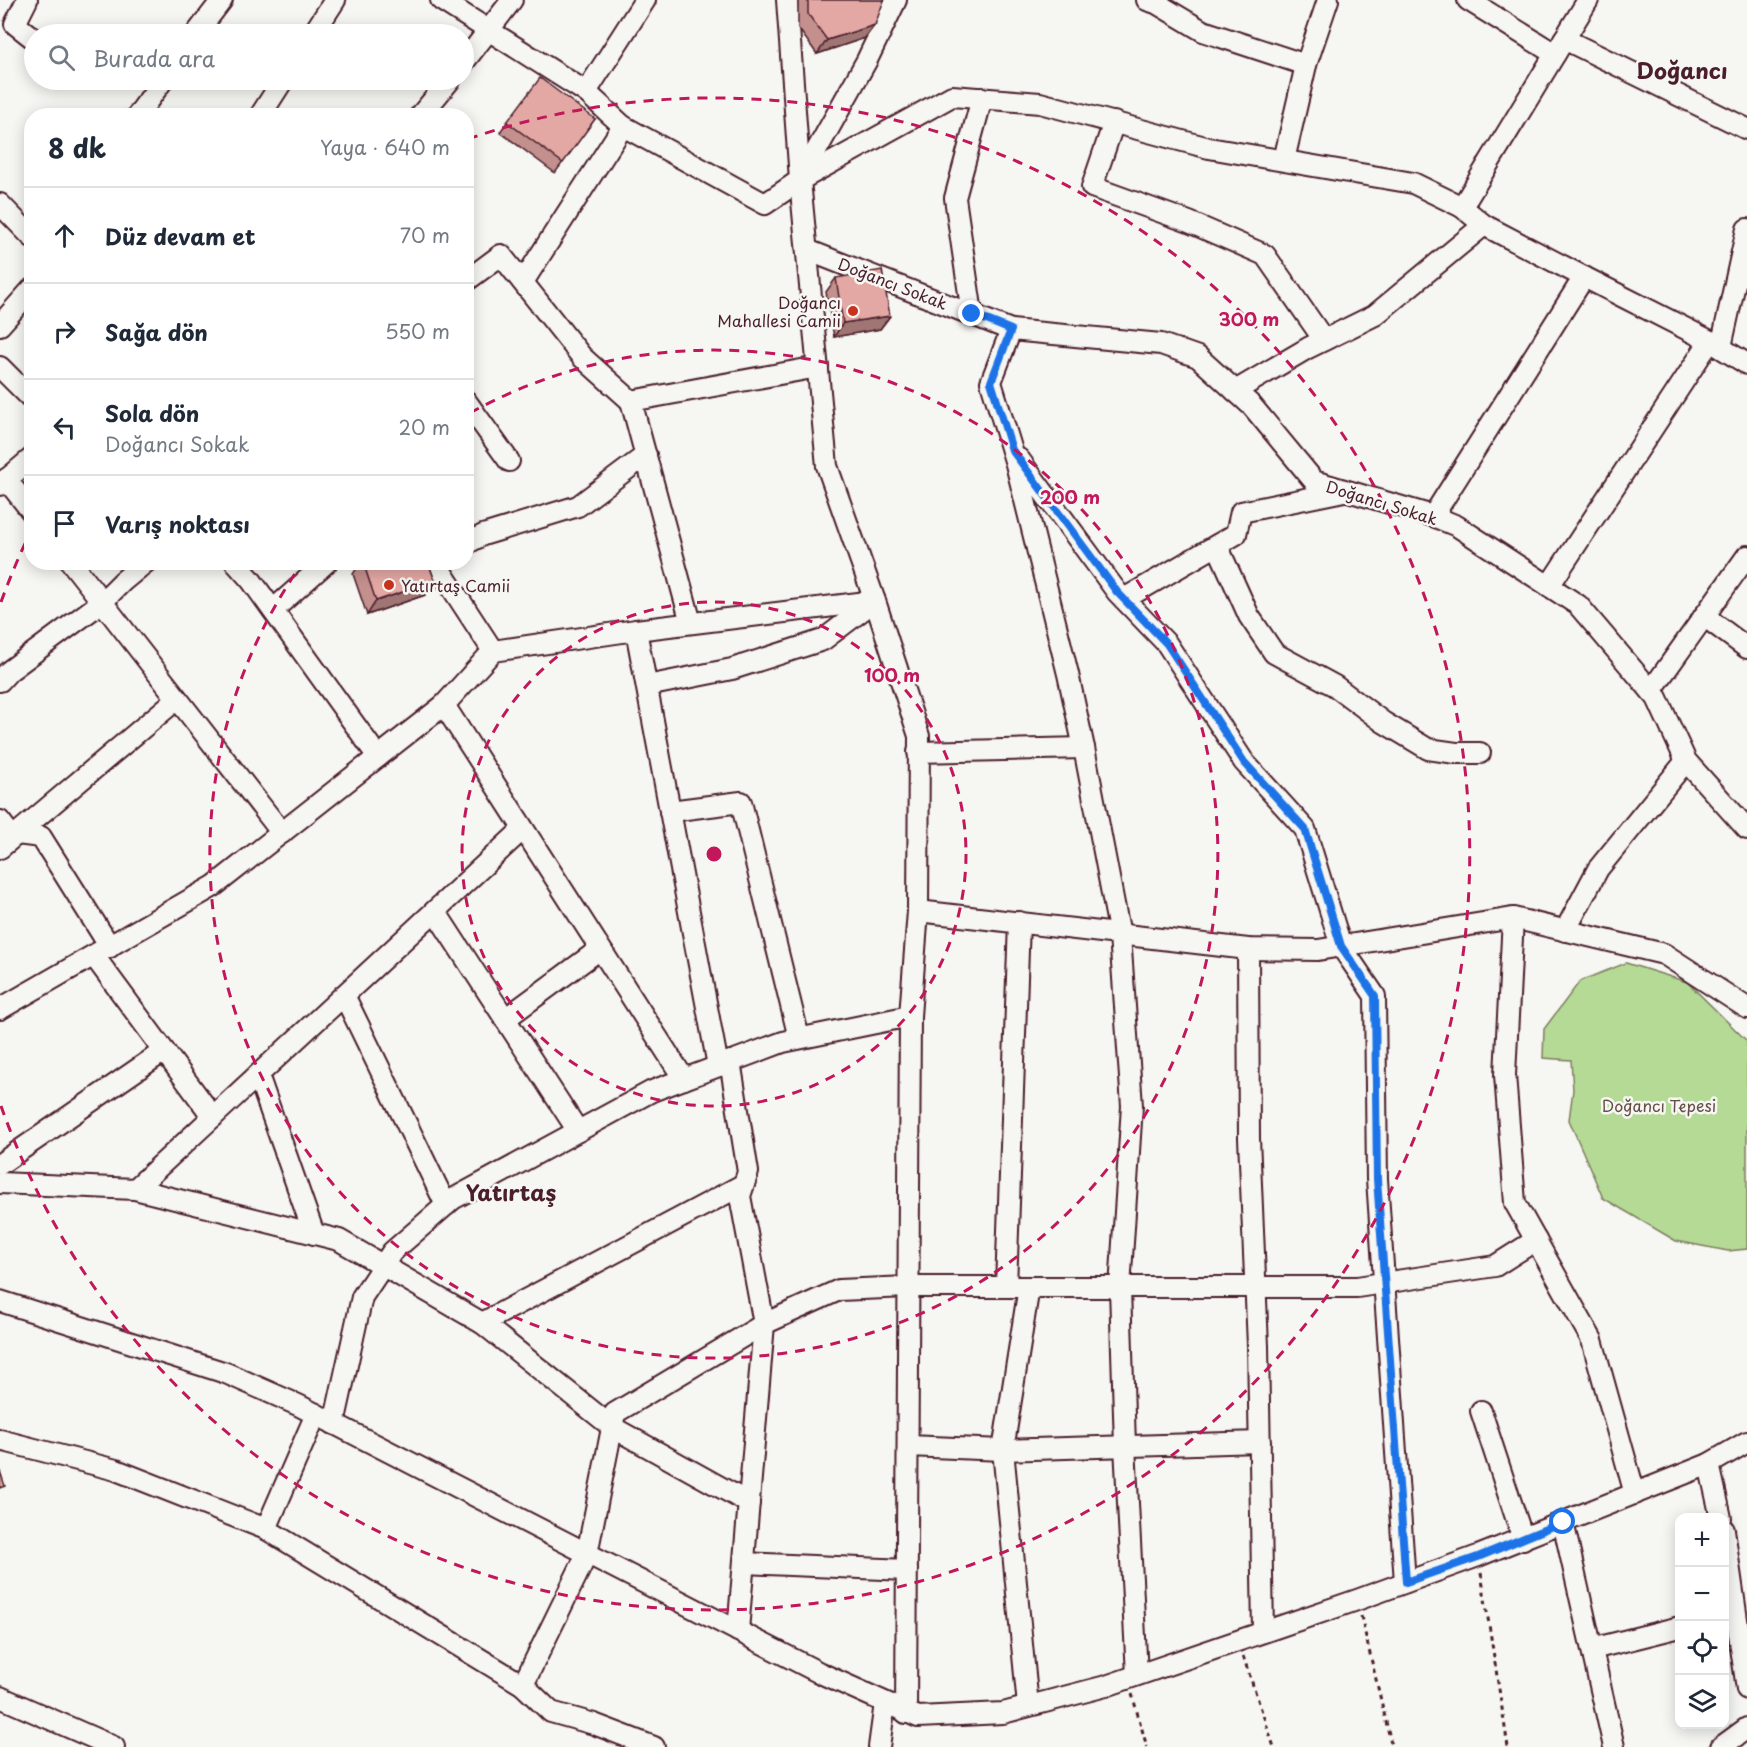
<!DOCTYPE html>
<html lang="tr">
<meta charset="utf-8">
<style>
:root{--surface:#fff;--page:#f6f6f7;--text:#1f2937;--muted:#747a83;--line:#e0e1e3}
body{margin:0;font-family:"Playpen Sans",sans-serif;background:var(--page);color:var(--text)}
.controls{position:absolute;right:18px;bottom:18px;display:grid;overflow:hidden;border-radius:12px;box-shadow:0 3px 15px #0003}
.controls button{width:54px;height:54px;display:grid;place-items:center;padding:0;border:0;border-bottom:2px solid var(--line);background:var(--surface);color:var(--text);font:30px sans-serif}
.stop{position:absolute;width:18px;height:18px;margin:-14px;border:4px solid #1a73e8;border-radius:50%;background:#fff}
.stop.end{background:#1a73e8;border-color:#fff;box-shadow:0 2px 6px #0008}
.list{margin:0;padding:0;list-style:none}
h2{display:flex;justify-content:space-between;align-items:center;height:78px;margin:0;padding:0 24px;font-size:26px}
h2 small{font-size:20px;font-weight:400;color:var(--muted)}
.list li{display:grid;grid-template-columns:39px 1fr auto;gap:18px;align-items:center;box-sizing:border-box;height:96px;padding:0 24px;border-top:2px solid var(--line)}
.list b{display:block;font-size:22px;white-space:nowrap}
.list p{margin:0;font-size:20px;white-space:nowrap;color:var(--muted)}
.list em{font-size:20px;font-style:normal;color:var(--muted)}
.icon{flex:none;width:33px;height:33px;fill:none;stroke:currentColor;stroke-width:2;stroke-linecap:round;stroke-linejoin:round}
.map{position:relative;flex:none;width:1747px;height:1747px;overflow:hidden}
.search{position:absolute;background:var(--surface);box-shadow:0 3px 15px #0003;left:24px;top:24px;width:450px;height:66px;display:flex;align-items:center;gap:15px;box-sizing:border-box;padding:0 21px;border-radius:33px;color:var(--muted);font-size:22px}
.panel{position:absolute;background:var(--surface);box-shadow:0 3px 15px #0003;left:24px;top:108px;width:450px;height:462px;border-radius:24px}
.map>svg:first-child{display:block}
.green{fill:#b4da96;stroke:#7f7c60;stroke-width:1.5}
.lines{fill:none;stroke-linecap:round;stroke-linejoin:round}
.minor-casing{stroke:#4a1f2b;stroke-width:24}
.path{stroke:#4a1f2b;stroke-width:3;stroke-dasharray:4.5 4.5;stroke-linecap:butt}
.minor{stroke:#f6f6f2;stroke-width:20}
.wall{fill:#c3908d;stroke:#4a1f2b;stroke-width:1.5}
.shaded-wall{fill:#9f7673;stroke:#4a1f2b;stroke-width:1.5}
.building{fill:#e3a8a4;stroke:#4a1f2b;stroke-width:1.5}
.route{stroke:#1a73e8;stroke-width:8}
.ring{fill:none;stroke:#c2185b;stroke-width:3;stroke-dasharray:10 8}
.poi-dot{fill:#c8321e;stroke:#f6f6f2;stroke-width:2}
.labels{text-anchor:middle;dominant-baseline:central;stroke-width:5;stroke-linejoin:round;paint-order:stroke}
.street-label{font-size:16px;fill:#4a1f2b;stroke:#f6f6f2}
.poi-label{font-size:16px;fill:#4a1f2b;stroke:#f6f6f2;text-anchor:end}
.park-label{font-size:16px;fill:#644e46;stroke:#f6f6f2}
.district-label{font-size:22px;font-weight:bold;fill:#4a1f2b;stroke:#f6f6f2}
.centre{fill:#c2185b;stroke:#f6f6f2;stroke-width:3}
.ring-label{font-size:18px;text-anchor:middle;font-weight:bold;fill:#c2185b;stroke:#f6f6f2;stroke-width:5;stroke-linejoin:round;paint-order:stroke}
</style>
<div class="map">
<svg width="1747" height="1747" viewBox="0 0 1747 1747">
<rect width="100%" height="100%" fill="#f6f6f2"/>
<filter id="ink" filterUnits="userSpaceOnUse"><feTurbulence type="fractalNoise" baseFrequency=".0167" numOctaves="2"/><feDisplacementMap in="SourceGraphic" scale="12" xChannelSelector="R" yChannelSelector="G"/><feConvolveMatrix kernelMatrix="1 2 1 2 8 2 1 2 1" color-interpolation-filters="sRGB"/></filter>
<g filter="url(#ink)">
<!-- green -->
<polygon class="green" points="1626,963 1687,982 1747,1041 1747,1249 1728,1251 1676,1241 1603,1198 1569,1120 1573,1090 1571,1060 1543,1058 1544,1029 1580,981"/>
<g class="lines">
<!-- minor casing -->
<g class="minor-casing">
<g id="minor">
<polyline points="27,0 15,24 34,39"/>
<polyline points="441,0 586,92 623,126 765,204 800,180 867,60 896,0"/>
<polyline points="787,0 800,180 827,466 875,601 919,736 918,911 910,1016 906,1713"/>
<polyline points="1147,0 1156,3 1203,31 1306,65 1284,160"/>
<polyline points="1468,0 1555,54"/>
<polyline points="196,34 222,0"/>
<polyline points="313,34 335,0"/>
<polyline points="1564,39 1747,129"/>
<polyline points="464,62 512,0"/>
<polyline points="1306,65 1328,0"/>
<polyline points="586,92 645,0"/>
<polyline points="137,116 163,80"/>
<polyline points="260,116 283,80"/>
<polyline points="420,116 450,80"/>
<polyline points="1114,122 1092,187 1189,222 1265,255 1324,340"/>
<polyline points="800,180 952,96 1040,103 1209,148 1413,183 1462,207 1588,0"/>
<polyline points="0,204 32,237"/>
<polyline points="1462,207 1484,225 1584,277 1710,341 1747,364"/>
<polyline points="807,250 1011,330 1161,344 1198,357 1252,406 1314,481 1433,516 1457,526 1578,605 1657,698 1686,761 1747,829"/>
<polyline points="466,281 501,255 582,357 631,401 818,367"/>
<polyline points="523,282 623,126"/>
<polyline points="972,314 955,198 982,98"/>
<polyline points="0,325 32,289"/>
<polyline points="1011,330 991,382 1016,464 1068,674 1084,748 1120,935 1132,1106 1120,1288 1125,1446 1137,1675"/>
<polyline points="1721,347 1747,229"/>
<polyline points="0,367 32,399"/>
<polyline points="1235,391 1308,348 1375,315 1484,225"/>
<polyline points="466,401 509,461"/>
<polyline points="631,401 691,623"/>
<polyline points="1019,459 1117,592 1167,644 1244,762 1305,829 1341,946 1375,996 1377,1179 1405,1582"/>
<polyline points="6,479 32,512"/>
<polyline points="0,485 32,458"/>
<polyline points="1433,516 1584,277"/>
<polyline points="466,544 483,535 578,506 646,455"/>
<polyline points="1217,545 1249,616 1274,653 1335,686 1383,722 1428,749 1456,753 1480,753"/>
<polyline points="71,562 282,833"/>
<polyline points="235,562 251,580 378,757"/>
<polyline points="435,562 493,651"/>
<polyline points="1549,586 1710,341"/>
<polyline points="1124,599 1236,534 1241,512 1344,491"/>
<polyline points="273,610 327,562"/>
<polyline points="1704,616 1747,648"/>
<polyline points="636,630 718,1066"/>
<polyline points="0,681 9,671 102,602 123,581 146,562"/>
<polyline points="647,686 732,669 823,640 873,602"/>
<polyline points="1651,691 1747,556"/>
<polyline points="444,705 684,1079"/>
<polyline points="918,752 1084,748"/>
<polyline points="670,811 741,802 799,1038"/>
<polyline points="0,821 9,833 41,837 110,947"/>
<polyline points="0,848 177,699"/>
<polyline points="435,911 578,1131"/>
<polyline points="918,911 1248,949 1318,950 1513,918 1664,954 1747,1008"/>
<polyline points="1513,918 1505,1075 1515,1203 1592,1340 1635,1494"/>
<polyline points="1565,931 1598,869 1686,761"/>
<polyline points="1248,949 1249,1138 1258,1346 1263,1631"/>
<polyline points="94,956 213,1117"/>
<polyline points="344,995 446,1205"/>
<polyline points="0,1009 214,886 444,705 493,651 636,630 875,601"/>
<polyline points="505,1019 600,949"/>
<polyline points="730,1061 748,1172 740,1196 764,1324 738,1631"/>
<polyline points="258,1075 314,1234"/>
<polyline points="0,1164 164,1051"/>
<polyline points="0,1183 135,1189 339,1240 482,1323 612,1427 749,1503"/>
<polyline points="135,1189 523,829"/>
<polyline points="1006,1287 1019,922"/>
<polyline points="0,1301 226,1373 298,1405 818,1672 918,1717 1003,1713 1106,1686 1357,1600 1478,1556 1709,1464 1747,1442"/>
<polyline points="482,1323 744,1184"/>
<polyline points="1481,1411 1523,1539"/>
<polyline points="316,1414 266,1529 523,1685"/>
<polyline points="334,1424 362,1297 392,1252 453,1199 652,1091 783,1042 910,1016"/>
<polyline points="0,1440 116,1470 266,1529"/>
<polyline points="908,1446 1003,1450 1260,1442"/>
<polyline points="1709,1464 1721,1518"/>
<polyline points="1563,1522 1614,1747"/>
<polyline points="1724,1530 1747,1689"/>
<polyline points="744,1563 907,1570"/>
<polyline points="1592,1649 1680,1627"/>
<polyline points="0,1697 114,1747"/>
<polyline points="1028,1706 1003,1450 1029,1287"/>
<polyline points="654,1747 594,1724 551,1712 523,1685 587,1554 615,1413 764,1324 839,1290 908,1287 1357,1287 1495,1266 1536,1240"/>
<polyline points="879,1747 885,1703"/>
<polyline points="1721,1747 1747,1728"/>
</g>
</g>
<!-- path -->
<g class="path">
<polyline points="1481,1573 1508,1747"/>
<polyline points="1361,1616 1392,1747"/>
<polyline points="1243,1656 1274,1747"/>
<polyline points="1132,1694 1147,1747"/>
</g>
<!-- minor -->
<use href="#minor" class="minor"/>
</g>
<!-- wall -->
<g class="wall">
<polygon points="798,0 884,0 865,38 817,54 798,28"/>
<polygon points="595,119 555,173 500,132 507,122"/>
<polygon points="836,278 890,316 880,329 834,337 826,292"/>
<polygon points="361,562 428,562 435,581 425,595 367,615 353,574"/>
</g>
<!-- shaded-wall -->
<g class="shaded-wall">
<polygon points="875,25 865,38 817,54 827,40"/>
<polygon points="890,316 880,329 834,337 843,323"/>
<polygon points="435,581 425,595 367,615 376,601"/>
</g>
<!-- building -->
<g class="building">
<polygon points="808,0 884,0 875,25 827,40 808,14"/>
<polygon points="540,78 595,119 563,163 507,122"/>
<polygon points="882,270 890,316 843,323 836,278"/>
<polygon points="363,562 428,562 435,581 376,601"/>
<polygon points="0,1471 5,1486 0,1488"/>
</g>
</g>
<g class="lines" filter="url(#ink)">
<!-- route -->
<polyline class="route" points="972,314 1011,330 991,382 1012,450 1117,592 1167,644 1244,762 1305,829 1341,946 1375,996 1377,1179 1406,1582 1478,1557 1563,1522"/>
</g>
<!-- distance rings -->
<g class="ring">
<circle cx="714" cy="854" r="252"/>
<path d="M470 413A504 504 0 1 1 301 565"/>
<path d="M1 602A756 756 0 0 1 29 535M468 139A756 756 0 1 1 1 1106"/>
</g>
<!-- markers -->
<g class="poi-dot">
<circle cx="853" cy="311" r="6"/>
<circle cx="389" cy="585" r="6"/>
</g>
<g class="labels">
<!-- street labels -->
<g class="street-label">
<text transform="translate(893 283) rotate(21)">Doğancı Sokak</text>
<text transform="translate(1382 502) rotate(17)">Doğancı Sokak</text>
</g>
<!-- poi labels -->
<g class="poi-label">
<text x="841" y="302">Doğancı<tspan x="841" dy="18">Mahallesi Camii</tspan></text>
<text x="401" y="585" text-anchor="start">Yatırtaş Camii</text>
</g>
<!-- park labels -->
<g class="park-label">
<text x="1659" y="1105">Doğancı Tepesi</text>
</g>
<!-- district labels -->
<g class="district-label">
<text x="1682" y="69">Doğancı</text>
<text x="511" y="1191">Yatırtaş</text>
</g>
</g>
<circle cx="714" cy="854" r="9" class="centre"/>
<g class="ring-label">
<text x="1249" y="326">300 m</text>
<text x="1070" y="504">200 m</text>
<text x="892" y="682">100 m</text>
</g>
</svg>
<div class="controls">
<button>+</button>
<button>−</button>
<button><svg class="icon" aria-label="locate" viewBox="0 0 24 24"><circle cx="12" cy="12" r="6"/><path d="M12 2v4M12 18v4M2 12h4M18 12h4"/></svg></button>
<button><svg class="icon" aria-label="layers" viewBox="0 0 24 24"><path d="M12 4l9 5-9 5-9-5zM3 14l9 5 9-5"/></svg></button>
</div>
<div class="stop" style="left:1563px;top:1522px"></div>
<div class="stop end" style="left:972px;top:314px"></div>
<div class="search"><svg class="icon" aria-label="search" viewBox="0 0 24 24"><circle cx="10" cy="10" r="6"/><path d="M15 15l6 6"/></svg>Burada ara</div>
<section class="panel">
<h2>8 dk<small>Yaya · 640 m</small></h2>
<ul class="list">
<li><svg class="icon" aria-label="ahead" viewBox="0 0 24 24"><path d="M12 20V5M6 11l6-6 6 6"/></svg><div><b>Düz devam et</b></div><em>70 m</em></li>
<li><svg class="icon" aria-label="right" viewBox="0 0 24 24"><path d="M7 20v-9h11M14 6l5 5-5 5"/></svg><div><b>Sağa dön</b></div><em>550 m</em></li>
<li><svg class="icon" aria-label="left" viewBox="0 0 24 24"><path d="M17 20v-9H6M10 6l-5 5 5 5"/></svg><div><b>Sola dön</b><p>Doğancı Sokak</p></div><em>20 m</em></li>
<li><svg class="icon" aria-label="arrive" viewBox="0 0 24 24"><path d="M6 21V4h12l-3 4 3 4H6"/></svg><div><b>Varış noktası</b></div></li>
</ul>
</section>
</div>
